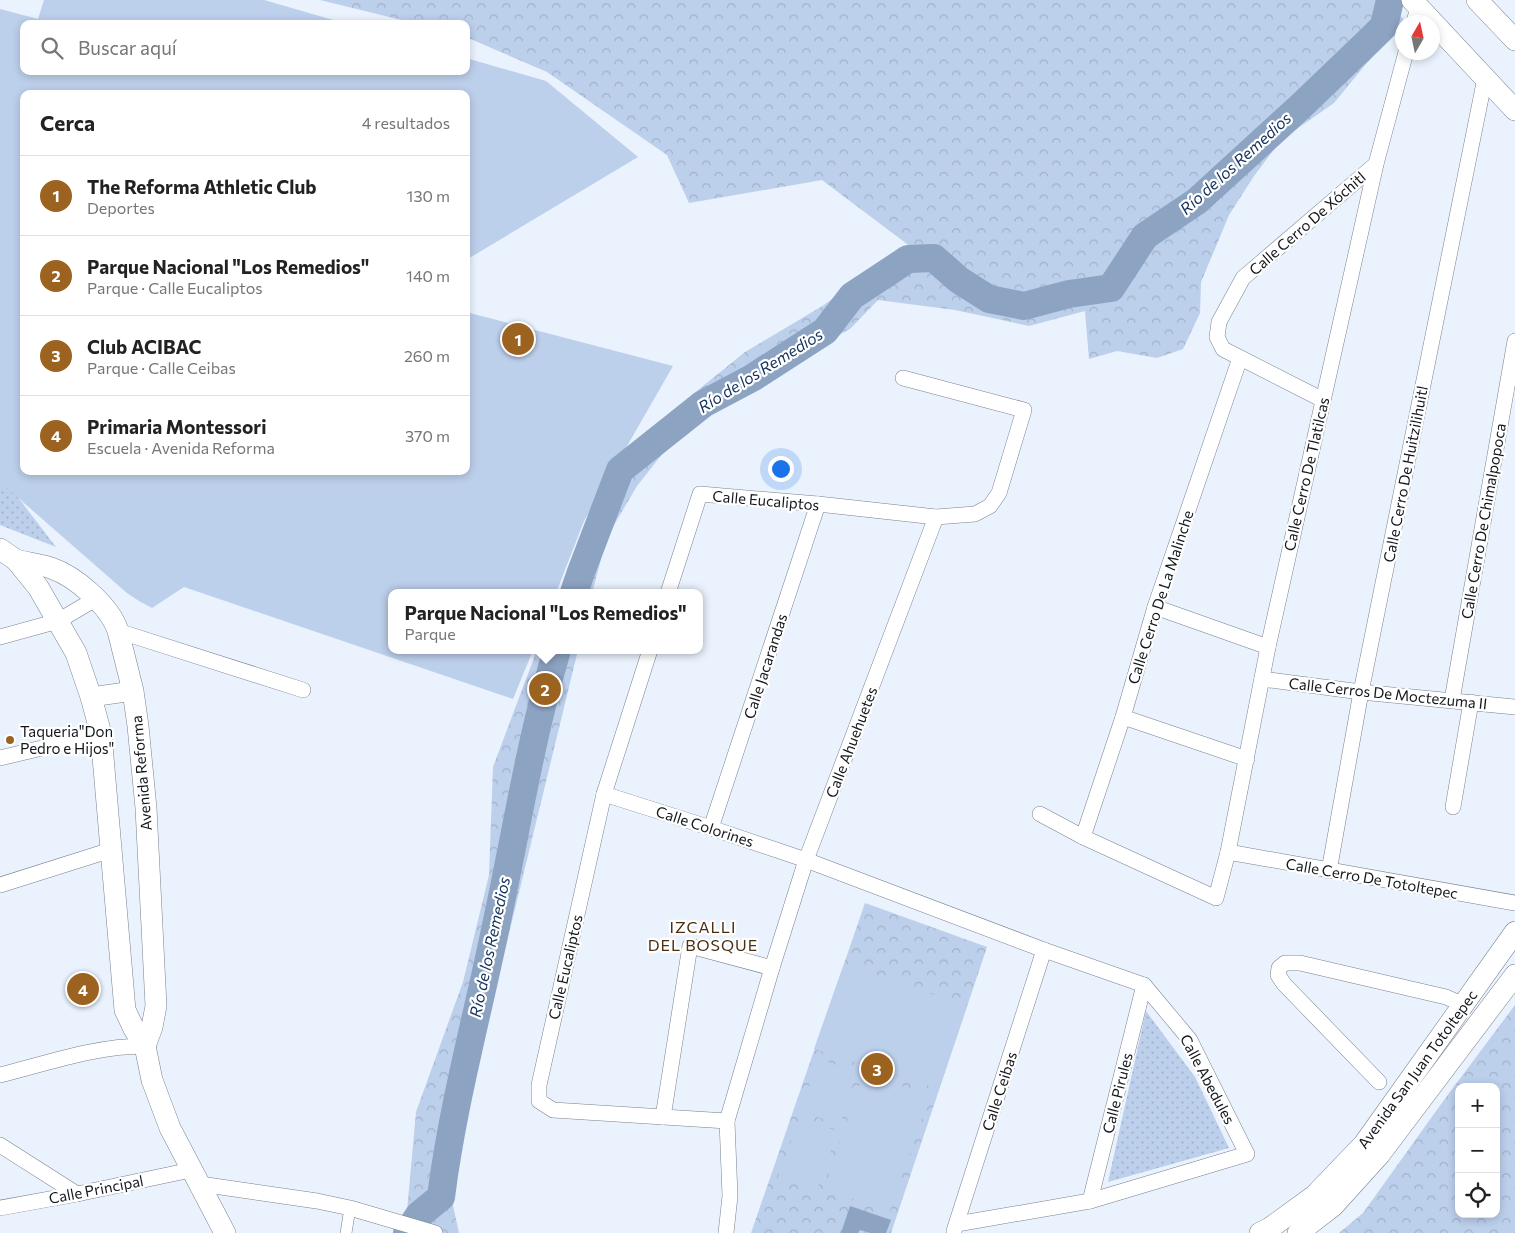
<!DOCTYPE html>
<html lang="es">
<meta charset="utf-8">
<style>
:root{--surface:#fff;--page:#f6f6f6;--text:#222;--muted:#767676;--line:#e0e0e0;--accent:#9c6320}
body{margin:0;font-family:Commissioner,sans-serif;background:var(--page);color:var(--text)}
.controls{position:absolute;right:15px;bottom:15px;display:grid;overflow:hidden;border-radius:10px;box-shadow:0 2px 8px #0003}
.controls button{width:45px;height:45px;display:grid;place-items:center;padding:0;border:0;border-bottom:1px solid var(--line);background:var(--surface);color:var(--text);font:25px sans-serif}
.compass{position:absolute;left:1395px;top:15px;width:45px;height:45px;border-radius:50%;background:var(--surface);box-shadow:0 2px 8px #0003;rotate:9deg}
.you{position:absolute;left:780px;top:468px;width:18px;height:18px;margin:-12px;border:4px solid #fff;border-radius:50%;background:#1a73e8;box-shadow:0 0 0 8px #1a73e833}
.badge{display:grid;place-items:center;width:32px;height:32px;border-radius:50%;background:var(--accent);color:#fff;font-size:16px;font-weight:700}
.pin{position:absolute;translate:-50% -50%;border:2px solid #fff;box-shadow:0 1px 5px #0006}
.popup{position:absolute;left:388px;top:589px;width:315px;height:65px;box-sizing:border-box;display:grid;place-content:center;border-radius:10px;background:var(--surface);filter:drop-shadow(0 1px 4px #0005);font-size:16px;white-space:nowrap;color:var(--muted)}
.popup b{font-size:19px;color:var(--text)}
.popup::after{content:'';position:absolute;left:50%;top:100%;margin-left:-10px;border:10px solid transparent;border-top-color:var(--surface)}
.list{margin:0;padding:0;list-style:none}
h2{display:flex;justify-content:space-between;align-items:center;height:65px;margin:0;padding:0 20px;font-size:21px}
h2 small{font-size:16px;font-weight:400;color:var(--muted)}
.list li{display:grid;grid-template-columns:32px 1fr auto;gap:15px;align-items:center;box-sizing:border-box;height:80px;padding:0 20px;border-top:1px solid var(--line)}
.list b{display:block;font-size:19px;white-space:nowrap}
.list p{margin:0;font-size:16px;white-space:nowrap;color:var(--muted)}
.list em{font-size:16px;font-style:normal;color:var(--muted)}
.icon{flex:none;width:28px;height:28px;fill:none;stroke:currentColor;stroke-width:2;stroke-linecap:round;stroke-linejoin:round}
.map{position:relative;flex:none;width:1515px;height:1233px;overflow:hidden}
.search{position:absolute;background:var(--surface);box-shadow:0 2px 8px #0003;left:20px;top:20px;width:450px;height:55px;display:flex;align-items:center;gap:12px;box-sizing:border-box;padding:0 18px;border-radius:10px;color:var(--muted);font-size:19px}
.panel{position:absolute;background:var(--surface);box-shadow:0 2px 8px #0003;left:20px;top:90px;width:450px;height:385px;border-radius:10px}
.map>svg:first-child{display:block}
.grass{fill:url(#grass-dots)}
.park{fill:url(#park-crowns);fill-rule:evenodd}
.pitch{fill:#bccfeb}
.water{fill:#8da3c2}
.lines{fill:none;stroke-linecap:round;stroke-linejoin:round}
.river{stroke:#8da3c2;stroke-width:28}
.pedestrian-casing{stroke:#7a828c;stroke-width:12}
.minor-casing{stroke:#7a828c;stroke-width:16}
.tertiary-casing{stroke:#7a828c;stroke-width:20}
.secondary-casing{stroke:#7a828c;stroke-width:22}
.pedestrian{stroke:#fff;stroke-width:11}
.minor{stroke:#fff;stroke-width:15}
.tertiary{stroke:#fff;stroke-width:19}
.secondary{stroke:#fff;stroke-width:21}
.poi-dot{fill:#9c6320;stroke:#fff;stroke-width:2}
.labels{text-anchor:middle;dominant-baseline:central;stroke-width:4.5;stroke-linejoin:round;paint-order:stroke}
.street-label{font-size:15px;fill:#13161a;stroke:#fff}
.poi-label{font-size:15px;fill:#13161a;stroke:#fff;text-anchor:start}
.water-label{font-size:16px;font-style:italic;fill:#13315b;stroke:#fff}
.neighbourhood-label{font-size:16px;letter-spacing:1px;fill:#4a2f10;stroke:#fff}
</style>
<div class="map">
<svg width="1515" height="1233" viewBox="0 0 1515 1233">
<defs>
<pattern id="grass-dots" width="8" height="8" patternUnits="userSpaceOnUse" patternTransform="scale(1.25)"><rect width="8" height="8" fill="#bccfeb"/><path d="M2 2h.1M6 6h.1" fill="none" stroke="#a1b1c9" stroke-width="1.8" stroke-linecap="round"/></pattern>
<pattern id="park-crowns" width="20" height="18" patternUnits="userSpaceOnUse" patternTransform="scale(1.25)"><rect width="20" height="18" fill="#bccfeb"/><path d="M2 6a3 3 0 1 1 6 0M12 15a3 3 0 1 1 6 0" fill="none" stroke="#a1b1c9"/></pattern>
</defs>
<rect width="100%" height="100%" fill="#e9f2fd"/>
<!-- grass -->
<g class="grass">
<polygon points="0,474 56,547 0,525"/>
<polygon points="1146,1011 1195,1077 1229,1148 1108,1182"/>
</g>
<!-- park -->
<g class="park">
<polygon points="320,0 1385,0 1406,22 1402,22 1402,27 1366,64 1334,103 1281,140 1254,176 1229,215 1217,244 1201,282 1200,313 1183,349 1157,358 1117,351 1089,359 1085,311 1029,326 955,310 878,300 850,329 753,382 674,439 637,486 607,537 592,593 559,593 564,578 623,458 682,403 745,352 824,305 867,273 923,256 822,180 689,203 667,155 547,72 466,37 466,24 418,24"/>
<polygon points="537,650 578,650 506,946 492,991 459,1134 452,1201 459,1233 405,1233 416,1112 463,982 489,875 493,767"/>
<polygon points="865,903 987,947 891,1233 751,1233"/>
<path d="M1515,1005v228h-176l24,-20 81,-113zM1459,1087h37v127h-37z"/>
</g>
<!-- pitch -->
<g class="pitch">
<polygon points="44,0 264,0 347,24 24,24 24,71 466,71 466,58 546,81 638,157 466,260 466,94 24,94 24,471 466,471 466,312 673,366 584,521 556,593 391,593 391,650 533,650 513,699 184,587 152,608 139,601 127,593 0,482 0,9 38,19"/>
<polygon points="844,964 967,1006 939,1089 814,1049"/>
<polygon points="819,1059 857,1072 840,1125 800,1111"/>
<polygon points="864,1072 930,1096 890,1211 824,1189"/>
<polygon points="799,1119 838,1131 817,1190 778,1177"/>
</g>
<!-- water -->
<polygon class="water" points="850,1206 891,1220 886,1233 870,1233 860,1230 858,1233 841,1233"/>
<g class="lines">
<!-- river -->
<g class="river">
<polyline points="574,593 581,572 620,470 703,404 752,378 825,331 852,296 908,259 934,258 959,280 989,299 1024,306 1069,294 1111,288 1145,236 1197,201 1301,106 1375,35 1384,26 1390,0"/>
<path d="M407,1233l12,-18 22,-18c12,-95 38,-187 57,-281 19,-89 33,-179 59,-266"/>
</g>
<!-- pedestrian casing -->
<g class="pedestrian-casing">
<polyline id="pedestrian" points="346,1233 350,1208"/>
</g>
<!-- minor casing -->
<g class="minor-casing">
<g id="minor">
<polyline points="1414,22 1418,7"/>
<polyline points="1323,400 1223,349 1217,337 1219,322 1243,278 1376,164"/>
<polyline points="668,593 700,494 818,504 936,517 975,514 990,506 999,493 1024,410 903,378"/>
<polyline points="1155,607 1268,647"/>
<polyline points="118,631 303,690"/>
<polyline points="0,637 58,621 97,598"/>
<polyline points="650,650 604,794 539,1085 539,1101 553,1110 727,1121"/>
<polyline points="1262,679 1361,692 1515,707"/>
<polyline points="1452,700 1515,341"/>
<polyline points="1123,717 1247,759"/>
<polyline points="0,758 101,734"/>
<polyline points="604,794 711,828 806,860 1044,950 1144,985 1190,1040 1247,1154 1090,1201 957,1224"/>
<polyline points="1453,807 1471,702"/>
<polyline points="1040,814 1083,837 1216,898 1228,852 1268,647 1376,164 1406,52"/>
<polyline points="711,828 818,504"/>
<polyline points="1083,837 1123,717 1155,607 1240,358"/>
<polyline points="1228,852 1515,903"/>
<polyline points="1329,871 1361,692 1485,78"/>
<polyline points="0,885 111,850"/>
<path d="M0,1075c48,-12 95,-29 145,-29"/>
<polyline points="1379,1082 1284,984 1278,975 1279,968 1285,963 1300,963 1446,997 1464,1005"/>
<polyline points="663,1117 690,946 772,968"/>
<polyline points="0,1145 77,1194"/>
<polyline points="200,1184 317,1201 350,1208 435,1233"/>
<polyline points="1090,1201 1144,985"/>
<polyline points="0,1208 77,1194 191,1170"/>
<polyline points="954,1231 1044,950"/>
<polyline points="726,1233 730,1196 727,1121 772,968 806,860 936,517"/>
</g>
</g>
<!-- tertiary casing -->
<g class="tertiary-casing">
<polyline id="tertiary" points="91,697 133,691"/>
</g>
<!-- secondary casing -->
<g class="secondary-casing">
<g id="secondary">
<polyline points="1412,0 1515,110"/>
<polyline points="1477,0 1515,40"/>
<polyline points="0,549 16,560 38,587 76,653 91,697 101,734 125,1010 134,1029 145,1046 152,1080 170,1128 225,1233"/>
<path d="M16,560c11,3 24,4 35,8 24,8 59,38 67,63l15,60 5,35 8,82 10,198 -4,21 -7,19"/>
<polyline points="1260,1233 1270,1228 1314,1196 1364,1144 1515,932"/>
<polyline points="1298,1233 1333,1206 1380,1154 1515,975"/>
</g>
</g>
<!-- pedestrian -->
<use href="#pedestrian" class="pedestrian"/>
<!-- minor -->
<use href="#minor" class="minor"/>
<!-- tertiary -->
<use href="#tertiary" class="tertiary"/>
<!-- secondary -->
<use href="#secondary" class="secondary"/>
</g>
<!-- markers -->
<circle class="poi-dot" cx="10" cy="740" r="5"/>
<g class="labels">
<!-- street labels -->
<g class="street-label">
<text transform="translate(1307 223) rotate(-41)">Calle Cerro De Xóchitl</text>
<text transform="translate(1306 474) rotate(-77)">Calle Cerro De Tlatilcas</text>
<text transform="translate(1405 474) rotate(-79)">Calle Cerro De Huitzilihuitl</text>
<text transform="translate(766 500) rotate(5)">Calle Eucaliptos</text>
<text transform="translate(1483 521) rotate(-80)">Calle Cerro De Chimalpopoca</text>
<text transform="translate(1160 597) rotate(-72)">Calle Cerro De La Malinche</text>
<text transform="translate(765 666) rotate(-72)">Calle Jacarandas</text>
<text transform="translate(1388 693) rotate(6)">Calle Cerros De Moctezuma II</text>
<text transform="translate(851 742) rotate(-69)">Calle Ahuehuetes</text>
<text transform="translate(141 773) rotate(-95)">Avenida Reforma</text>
<text transform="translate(705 826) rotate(18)">Calle Colorines</text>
<text transform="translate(1372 878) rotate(10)">Calle Cerro De Totoltepec</text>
<text transform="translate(565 967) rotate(-77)">Calle Eucaliptos</text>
<text transform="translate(1417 1069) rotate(-54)">Avenida San Juan Totoltepec</text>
<text transform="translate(1208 1079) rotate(62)">Calle Abedules</text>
<text transform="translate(999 1091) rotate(-72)">Calle Ceibas</text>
<text transform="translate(1117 1093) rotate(-76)">Calle Pirules</text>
<text transform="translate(96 1189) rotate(-11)">Calle Principal</text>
</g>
<!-- poi labels -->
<g class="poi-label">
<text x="20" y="731">Taqueria"Don<tspan x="20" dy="17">Pedro e Hijos"</tspan></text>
</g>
<!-- water labels -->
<g class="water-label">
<text transform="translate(1235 163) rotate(-42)">Río de los Remedios</text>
<text transform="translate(760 370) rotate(-32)">Río de los Remedios</text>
<text transform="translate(489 947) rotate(-78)">Río de los Remedios</text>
</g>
<!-- neighbourhood labels -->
<g class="neighbourhood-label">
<text x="703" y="926">IZCALLI<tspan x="703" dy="18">DEL BOSQUE</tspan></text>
</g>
</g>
</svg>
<div class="controls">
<button>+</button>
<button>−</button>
<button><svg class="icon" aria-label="locate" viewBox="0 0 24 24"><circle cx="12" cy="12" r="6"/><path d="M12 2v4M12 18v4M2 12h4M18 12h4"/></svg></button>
</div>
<svg class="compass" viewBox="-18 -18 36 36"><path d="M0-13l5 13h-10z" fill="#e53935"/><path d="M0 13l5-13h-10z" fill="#767676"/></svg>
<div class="you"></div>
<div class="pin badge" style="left:518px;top:339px">1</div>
<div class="pin badge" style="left:545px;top:689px">2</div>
<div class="popup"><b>Parque Nacional &quot;Los Remedios&quot;</b>Parque</div>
<div class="pin badge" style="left:877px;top:1069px">3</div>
<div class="pin badge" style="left:83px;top:989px">4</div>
<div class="search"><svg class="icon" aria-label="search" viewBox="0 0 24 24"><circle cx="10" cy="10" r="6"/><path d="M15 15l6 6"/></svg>Buscar aquí</div>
<section class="panel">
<h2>Cerca<small>4 resultados</small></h2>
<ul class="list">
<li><span class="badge">1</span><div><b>The Reforma Athletic Club</b><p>Deportes</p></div><em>130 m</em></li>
<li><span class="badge">2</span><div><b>Parque Nacional &quot;Los Remedios&quot;</b><p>Parque · Calle Eucaliptos</p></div><em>140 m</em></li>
<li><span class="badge">3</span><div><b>Club ACIBAC</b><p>Parque · Calle Ceibas</p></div><em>260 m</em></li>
<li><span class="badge">4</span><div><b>Primaria Montessori</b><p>Escuela · Avenida Reforma</p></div><em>370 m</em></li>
</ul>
</section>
</div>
